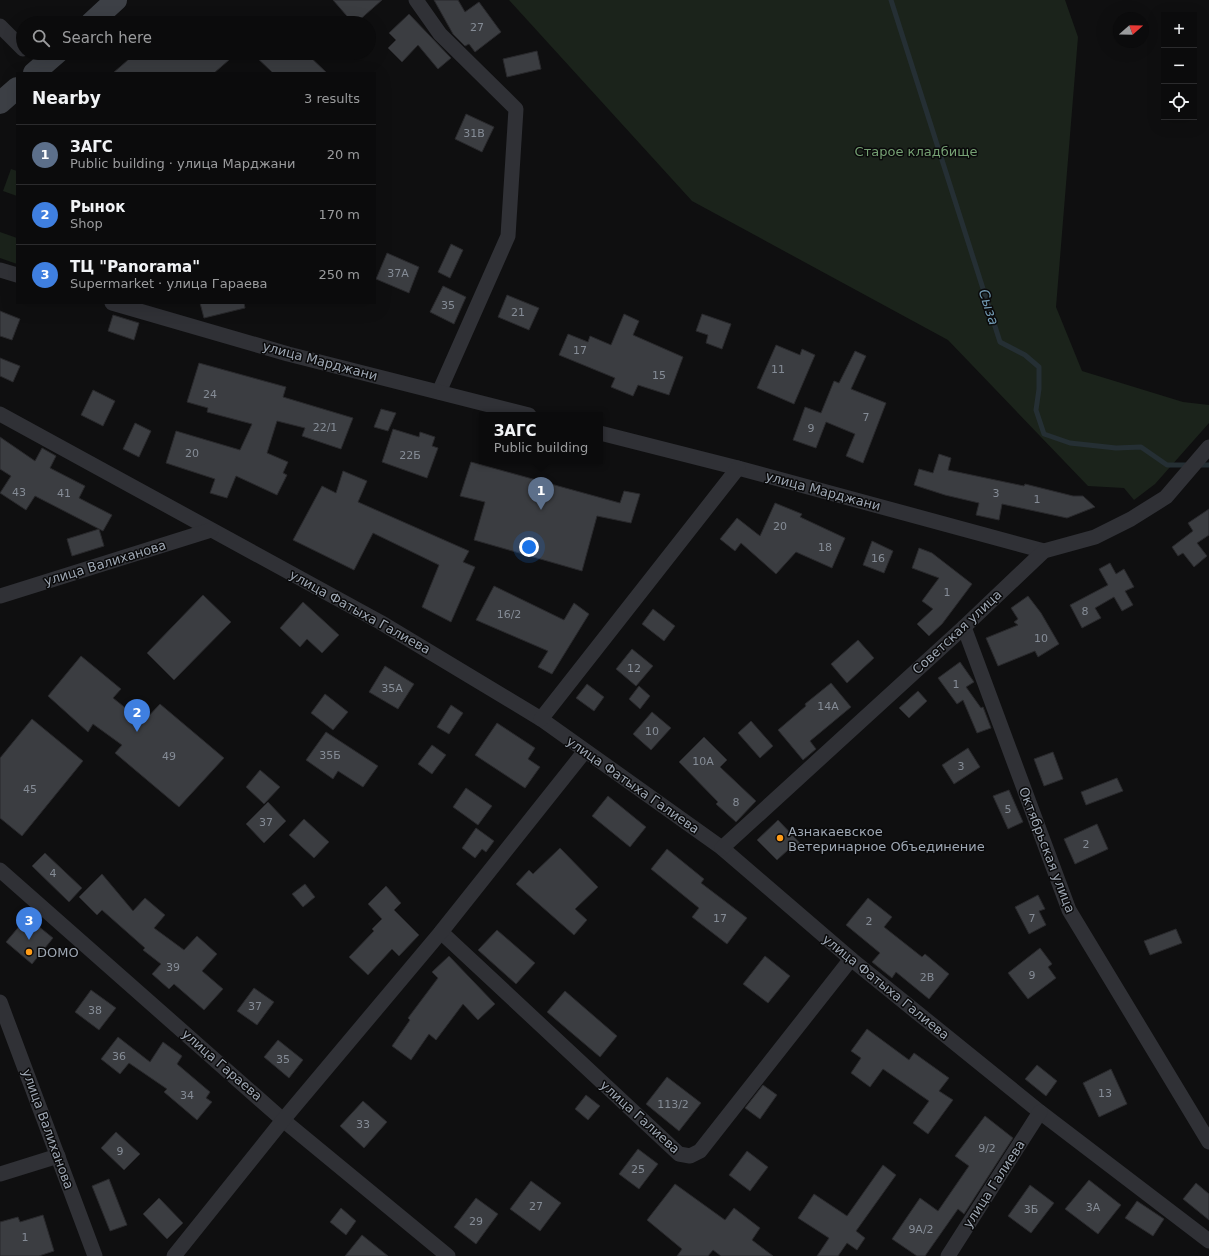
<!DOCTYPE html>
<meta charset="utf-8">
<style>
:root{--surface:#0b0b0c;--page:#19191a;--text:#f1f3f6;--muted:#9a9b9d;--line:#2b2b2d;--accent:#2563eb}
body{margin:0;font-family:"DejaVu Sans",sans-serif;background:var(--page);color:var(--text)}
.controls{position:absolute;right:12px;top:12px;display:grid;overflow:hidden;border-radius:0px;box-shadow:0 4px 16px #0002}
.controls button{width:36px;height:36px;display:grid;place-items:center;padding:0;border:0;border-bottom:1px solid var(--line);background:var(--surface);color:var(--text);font:20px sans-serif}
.compass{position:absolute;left:1113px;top:12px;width:36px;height:36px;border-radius:50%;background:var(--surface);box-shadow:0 4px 16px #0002;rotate:70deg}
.you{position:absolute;left:529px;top:547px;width:14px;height:14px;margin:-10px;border:3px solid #fff;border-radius:50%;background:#1a73e8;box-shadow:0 0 0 6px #1a73e833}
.badge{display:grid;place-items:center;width:26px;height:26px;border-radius:50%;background:var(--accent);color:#fff;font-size:13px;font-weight:700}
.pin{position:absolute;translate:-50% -33px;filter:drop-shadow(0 1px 2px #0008)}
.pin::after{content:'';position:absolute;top:21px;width:14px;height:12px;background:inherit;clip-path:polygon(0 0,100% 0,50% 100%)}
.popup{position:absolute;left:479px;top:412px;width:124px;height:52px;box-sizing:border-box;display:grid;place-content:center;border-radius:0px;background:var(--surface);filter:drop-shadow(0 1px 3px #0005);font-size:13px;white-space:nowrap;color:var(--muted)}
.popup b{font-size:15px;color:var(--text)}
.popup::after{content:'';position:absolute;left:50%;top:100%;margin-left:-8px;border:8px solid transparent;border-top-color:var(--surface)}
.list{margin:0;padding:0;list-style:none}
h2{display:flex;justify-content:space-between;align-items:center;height:52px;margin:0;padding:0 16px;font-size:17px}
h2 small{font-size:13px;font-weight:400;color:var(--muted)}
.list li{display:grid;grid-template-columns:26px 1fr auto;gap:12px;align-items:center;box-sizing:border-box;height:60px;padding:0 16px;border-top:1px solid var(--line)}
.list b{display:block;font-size:15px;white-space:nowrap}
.list p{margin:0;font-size:13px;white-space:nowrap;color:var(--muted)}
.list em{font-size:13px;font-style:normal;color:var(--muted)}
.icon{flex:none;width:22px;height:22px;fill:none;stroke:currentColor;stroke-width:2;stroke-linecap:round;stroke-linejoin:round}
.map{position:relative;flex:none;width:1209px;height:1256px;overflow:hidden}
.search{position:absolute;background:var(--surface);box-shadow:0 4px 16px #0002;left:16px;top:16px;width:360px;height:44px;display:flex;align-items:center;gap:10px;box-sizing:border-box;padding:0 14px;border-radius:22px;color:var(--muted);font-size:15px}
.panel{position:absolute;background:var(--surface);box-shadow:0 4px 16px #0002;left:16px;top:72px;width:360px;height:232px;border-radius:0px}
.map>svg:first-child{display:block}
.green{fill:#1b231b}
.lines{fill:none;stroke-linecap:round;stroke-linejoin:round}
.stream{stroke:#252f34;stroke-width:5}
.building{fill:#3b3d41;stroke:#29292c}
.street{stroke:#303136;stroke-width:15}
.secondary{stroke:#3d4046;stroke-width:22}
.poi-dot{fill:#ff9c18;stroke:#0a0a0b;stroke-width:1.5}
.labels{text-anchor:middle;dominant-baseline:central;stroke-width:3;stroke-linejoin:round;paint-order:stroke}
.number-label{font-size:11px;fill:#858c96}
.park-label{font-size:13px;fill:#75a073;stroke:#0a0a0b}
.street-label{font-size:13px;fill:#9ea7b3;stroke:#0a0a0b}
.poi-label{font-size:13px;fill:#9ea7b3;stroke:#0a0a0b;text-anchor:start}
.water-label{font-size:14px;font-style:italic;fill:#729ab2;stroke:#0a0a0b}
</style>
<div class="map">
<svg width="1209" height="1256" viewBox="0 0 1209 1256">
<rect width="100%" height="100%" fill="#0f0f10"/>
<!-- green -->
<g class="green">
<polygon points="509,0 1065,0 1078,37 1056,307 1082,371 1183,402 1209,405 1209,423 1155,484 1134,500 1124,488 1088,486 948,340 692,201"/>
<polygon points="11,169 17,171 17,196 3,191"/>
<polygon points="0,232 17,238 17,264 0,258"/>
</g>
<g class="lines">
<!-- stream -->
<g class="stream">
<polyline points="891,0 1000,342 1025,355 1039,367 1039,389 1036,410 1044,434 1070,443 1116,448 1141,447 1167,465 1190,465"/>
<polyline points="1198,465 1209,465"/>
</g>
</g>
<!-- building -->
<g class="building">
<polygon points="333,0 382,0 356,23 353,23"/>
<polygon points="434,0 458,0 465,12 479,2 501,32 475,52 469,44 465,46 453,34"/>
<polygon points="409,14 451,58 438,69 418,45 402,62 388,48 396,40 389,33"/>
<polygon points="537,51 541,69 507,77 503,59"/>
<polygon points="136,53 237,53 214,73 113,73"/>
<polygon points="252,53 306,53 327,73 273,73"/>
<polygon points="466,114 494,127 482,152 455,139"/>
<polygon points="451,244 463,250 450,278 438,272"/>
<polygon points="387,253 419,267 409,293 376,279"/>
<polygon points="443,286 466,297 454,324 430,312"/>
<polygon points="507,295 539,308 529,330 498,317"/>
<polygon points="200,303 244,303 245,308 204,318"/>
<polygon points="0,311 20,319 12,340 0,336"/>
<polygon points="624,314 639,321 633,335 683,357 669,395 638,385 633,396 611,387 615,378 559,355 568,334 588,342 590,336 611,345"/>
<polygon points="702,314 731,324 722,349 706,343 708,335 696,331"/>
<polygon points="113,315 139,323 134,340 108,331"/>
<polygon points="776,345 800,355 802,349 815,355 794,404 757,388"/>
<polygon points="855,351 866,356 851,389 886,403 863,463 846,456 855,434 826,422 816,448 793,440 805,407 821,413 834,381 839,383"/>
<polygon points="0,358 20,366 13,382 0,376"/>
<polygon points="199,363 286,387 283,397 353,418 341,449 302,436 305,428 277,421 267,453 288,462 283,473 287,475 277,495 236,476 227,498 210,493 215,479 166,463 176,431 240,450 252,424 207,412 208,408 187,402"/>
<polygon points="93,390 115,401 103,426 81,415"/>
<polygon points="381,409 396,413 388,431 374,427"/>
<polygon points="135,423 151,431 139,457 123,449"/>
<polygon points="393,429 419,437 420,432 435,437 432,446 438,448 427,478 382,462"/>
<polygon points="0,437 35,461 42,448 56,456 50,468 85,486 79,498 112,515 103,531 35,496 26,510 0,493 11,476 0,469"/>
<polygon points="939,454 951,458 948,470 1024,486 1025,484 1073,496 1083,496 1095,507 1067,518 1002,504 999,520 976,515 979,503 945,495 914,485 919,469 933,473"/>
<polygon points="471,462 620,503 624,491 640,494 631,523 597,516 582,571 474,540 485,502 460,496"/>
<polygon points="343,471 367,481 358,502 469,551 463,562 475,567 451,622 422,607 439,565 373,533 354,570 293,540 322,486 336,493"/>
<polygon points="775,503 802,514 800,517 845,538 832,568 796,552 776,574 741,543 735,551 720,539 737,518 760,536"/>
<polygon points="1209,509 1209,535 1197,543 1207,556 1194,567 1183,553 1178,556 1172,547 1193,531 1188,523"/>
<polygon points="99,529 104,546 72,556 67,539"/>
<polygon points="872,541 893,551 884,573 863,565"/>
<polygon points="919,548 932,553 972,584 942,624 929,636 917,624 933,609 922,601 939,578 912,568"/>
<polygon points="1110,563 1116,574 1124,569 1134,587 1125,591 1133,605 1122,611 1114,597 1095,608 1101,618 1082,628 1070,605 1108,585 1099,569"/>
<polygon points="494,586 564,620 574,603 589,614 552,674 538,667 548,651 476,620"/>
<polygon points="203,595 231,622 174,680 147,653"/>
<polygon points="1028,596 1041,613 1059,644 1038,657 1035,651 998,666 986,638 1018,625 1014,622 1018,619 1011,608"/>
<polygon points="303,602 339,635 322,653 307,639 300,647 280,628"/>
<polygon points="653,609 675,626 664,641 642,624"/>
<polygon points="858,640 874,658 847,683 831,664"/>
<polygon points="632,649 653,666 636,686 616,669"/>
<polygon points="81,656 121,689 113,698 143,722 160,704 224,758 179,807 115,753 122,745 93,724 88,732 48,696"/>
<polygon points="960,662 974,682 966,687 981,708 983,707 991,728 977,733 963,700 957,704 938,678"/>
<polygon points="385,666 414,684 398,709 369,692"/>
<polygon points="831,683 851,707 810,741 816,749 803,760 778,730 806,706 805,704"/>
<polygon points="587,684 604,697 594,711 576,698"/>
<polygon points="639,686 650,696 640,709 629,699"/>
<polygon points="918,691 927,701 909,718 899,708"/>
<polygon points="325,694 348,712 333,730 311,713"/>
<polygon points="451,705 463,713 449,734 437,727"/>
<polygon points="652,712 671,728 651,750 633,734"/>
<polygon points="32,719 83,761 22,836 0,818 0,758"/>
<polygon points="751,721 773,746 760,758 738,733"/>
<polygon points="497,723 535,748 528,759 540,767 525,788 475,755"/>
<polygon points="326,732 378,766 363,787 338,771 333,779 306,760"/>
<polygon points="704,737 727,760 720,767 756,801 736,822 716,804 718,802 679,762"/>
<polygon points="432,745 446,755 432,774 418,764"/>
<polygon points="968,748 980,767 954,784 942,765"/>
<polygon points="1053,752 1063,779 1044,786 1034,759"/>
<polygon points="260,770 280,787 264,804 246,787"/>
<polygon points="1117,778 1123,791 1086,805 1081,792"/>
<polygon points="466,788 492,806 478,825 453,807"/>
<polygon points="1009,790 1023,822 1008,829 993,796"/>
<polygon points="608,796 646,827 630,847 592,816"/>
<polygon points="268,802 286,821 264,843 246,824"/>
<polygon points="304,819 329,842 314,858 289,835"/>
<polygon points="778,820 800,843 790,853 788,850 777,860 757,840"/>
<polygon points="1097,824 1108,849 1075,864 1064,839"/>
<polygon points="476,828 494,841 486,852 482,849 475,858 462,848"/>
<polygon points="560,848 598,887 575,909 587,920 574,935 516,884 529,870 533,874"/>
<polygon points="667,849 704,879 701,883 747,918 727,944 692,917 699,908 651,869"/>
<polygon points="45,853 82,888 69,902 32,866"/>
<polygon points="102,874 133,911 145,898 165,915 154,928 184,950 197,936 217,954 202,971 223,989 204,1010 174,984 169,989 152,974 161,964 143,950 145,948 102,910 97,915 79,897"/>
<polygon points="305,884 315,897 303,907 292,894"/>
<polygon points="386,886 401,903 394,910 419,935 399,956 392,949 368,975 349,957 374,931 372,929 382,919 368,904"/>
<polygon points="1038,895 1045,909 1039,911 1046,925 1029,934 1015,907"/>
<polygon points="868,898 892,917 884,927 922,957 925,954 949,974 929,999 896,972 892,978 872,962 880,953 846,925"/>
<polygon points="27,917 53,938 32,964 6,942"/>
<polygon points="1176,929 1182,943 1150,955 1144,941"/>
<polygon points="497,930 535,963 516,984 478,950"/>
<polygon points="1040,948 1052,964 1048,967 1056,978 1028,999 1008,973"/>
<polygon points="449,956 495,1004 478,1020 463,1004 436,1040 429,1034 411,1060 392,1046 410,1020 408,1018 438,978 432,972"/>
<polygon points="765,956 790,976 768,1003 743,984"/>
<polygon points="254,988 274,1002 257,1025 237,1011"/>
<polygon points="91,990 116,1008 99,1030 75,1012"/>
<polygon points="565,991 617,1036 600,1057 547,1012"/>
<polygon points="867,1029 909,1060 914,1053 949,1078 939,1091 953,1100 928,1134 913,1123 929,1101 883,1069 870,1087 851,1073 861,1058 851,1051"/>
<polygon points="118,1037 150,1062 163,1042 182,1056 177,1064 210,1092 206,1098 212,1102 197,1120 164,1092 167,1089 129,1063 120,1074 101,1059"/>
<polygon points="278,1040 303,1060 289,1078 264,1057"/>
<polygon points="1037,1065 1057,1081 1046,1096 1025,1079"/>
<polygon points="1111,1069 1127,1104 1099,1117 1083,1083"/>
<polygon points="667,1077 701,1103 679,1131 646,1104"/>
<polygon points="763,1085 777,1095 760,1119 745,1108"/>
<polygon points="586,1095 600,1106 588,1120 575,1109"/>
<polygon points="363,1101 387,1122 364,1148 340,1126"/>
<polygon points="985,1116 1013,1138 964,1214 958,1209 925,1256 917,1256 892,1239 920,1198 938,1211 969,1166 955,1156"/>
<polygon points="116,1132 140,1154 124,1170 101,1148"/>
<polygon points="638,1149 658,1164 639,1189 619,1174"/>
<polygon points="747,1151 768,1167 750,1191 729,1175"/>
<polygon points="883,1165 896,1175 856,1231 865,1238 857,1250 847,1243 838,1256 817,1256 829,1238 798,1218 814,1194 847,1216"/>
<polygon points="109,1179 127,1225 110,1231 92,1186"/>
<polygon points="1089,1180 1121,1205 1098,1234 1065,1209"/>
<polygon points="531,1181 561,1203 540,1231 510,1209"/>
<polygon points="1196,1183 1209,1194 1209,1220 1183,1199"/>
<polygon points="675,1184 725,1220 734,1208 760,1228 752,1240 773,1256 721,1256 713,1250 708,1256 677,1256 682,1249 647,1220"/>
<polygon points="1030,1185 1054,1203 1031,1233 1008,1216"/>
<polygon points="159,1198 183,1223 167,1239 143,1214"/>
<polygon points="476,1198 498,1214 476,1244 454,1227"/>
<polygon points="1137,1201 1164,1219 1153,1236 1125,1218"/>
<polygon points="341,1208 356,1221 346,1235 330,1222"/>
<polygon points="43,1215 54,1251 39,1256 0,1256 0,1222 18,1217 20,1222"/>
<polygon points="362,1235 388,1256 345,1256"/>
</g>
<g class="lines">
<!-- street -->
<g class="street">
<polyline points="416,0 440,34 516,109 508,236 439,392"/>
<polyline points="0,26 23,49"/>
<polyline points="0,270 17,275"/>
<polyline points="112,303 288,354 529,415"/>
<polyline points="0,414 380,622 541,719 722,848 851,959 1040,1112 1209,1241"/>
<polyline points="600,433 738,468 1044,551"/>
<polyline points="0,596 211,530"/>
<polyline points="964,627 1069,910 1209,1142"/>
<polyline points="541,719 738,468"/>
<polyline points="722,848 964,627 1044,551 1095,537 1131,519 1166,497 1209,447"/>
<polyline points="0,870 283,1120 448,1256"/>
<polyline points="441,932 679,1154 690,1156 700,1151 851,959"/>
<polyline points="0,1002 95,1256"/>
<polyline points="0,1174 58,1156"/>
<polyline points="174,1256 283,1120 441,932 585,751"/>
<polyline points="948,1256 1040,1112"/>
</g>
<!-- secondary -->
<g class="secondary">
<polyline points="91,23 116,0"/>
<polyline points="34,73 57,53"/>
<polyline points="0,103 17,88"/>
</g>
</g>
<!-- markers -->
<g class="poi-dot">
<circle cx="780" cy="838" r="4"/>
<circle cx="29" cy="952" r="4"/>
</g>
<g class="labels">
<!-- number labels -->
<g class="number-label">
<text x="477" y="27">27</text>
<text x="474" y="133">31В</text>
<text x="398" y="273">37А</text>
<text x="448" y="305">35</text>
<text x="518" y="312">21</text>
<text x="580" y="350">17</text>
<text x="778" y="369">11</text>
<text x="659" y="375">15</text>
<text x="210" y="394">24</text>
<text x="866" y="417">7</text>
<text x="325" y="427">22/1</text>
<text x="811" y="428">9</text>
<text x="192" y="453">20</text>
<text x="410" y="455">22Б</text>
<text x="19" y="492">43</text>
<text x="64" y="493">41</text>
<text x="996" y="493">3</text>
<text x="1037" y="499">1</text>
<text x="780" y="526">20</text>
<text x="825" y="547">18</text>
<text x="878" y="558">16</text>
<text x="947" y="592">1</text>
<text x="1085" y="611">8</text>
<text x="509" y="614">16/2</text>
<text x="1041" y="638">10</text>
<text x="634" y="668">12</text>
<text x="956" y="684">1</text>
<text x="392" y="688">35А</text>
<text x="828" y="706">14А</text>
<text x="652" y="731">10</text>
<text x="330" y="755">35Б</text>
<text x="169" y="756">49</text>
<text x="703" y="761">10А</text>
<text x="961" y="766">3</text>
<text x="30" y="789">45</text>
<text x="736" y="802">8</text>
<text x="1008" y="809">5</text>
<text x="266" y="822">37</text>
<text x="1086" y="844">2</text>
<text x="53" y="873">4</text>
<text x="720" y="918">17</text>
<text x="1032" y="918">7</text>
<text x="869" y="921">2</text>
<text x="173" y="967">39</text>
<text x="1032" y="975">9</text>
<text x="927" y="977">2В</text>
<text x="255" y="1006">37</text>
<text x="95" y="1010">38</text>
<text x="119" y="1056">36</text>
<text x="283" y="1059">35</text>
<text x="1105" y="1093">13</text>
<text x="187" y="1095">34</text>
<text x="673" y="1104">113/2</text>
<text x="363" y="1124">33</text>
<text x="987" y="1148">9/2</text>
<text x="120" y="1151">9</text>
<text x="638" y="1169">25</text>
<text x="536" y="1206">27</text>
<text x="1093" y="1207">3А</text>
<text x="1031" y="1209">3Б</text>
<text x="476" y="1221">29</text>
<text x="921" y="1229">9А/2</text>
<text x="25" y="1237">1</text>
</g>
<!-- park labels -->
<g class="park-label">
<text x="916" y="151">Старое кладбище</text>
</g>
<!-- street labels -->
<g class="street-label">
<text transform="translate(320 361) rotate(15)">улица Марджани</text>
<text transform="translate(823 491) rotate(15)">улица Марджани</text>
<text transform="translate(105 563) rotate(-17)">улица Валиханова</text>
<text transform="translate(360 612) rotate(29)">улица Фатыха Галиева</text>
<text transform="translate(957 632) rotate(-43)">Советская улица</text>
<text transform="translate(633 785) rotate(35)">улица Фатыха Галиева</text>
<text transform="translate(1047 850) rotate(69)">Октябрьская улица</text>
<text transform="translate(886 987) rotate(39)">улица Фатыха Галиева</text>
<text transform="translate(222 1065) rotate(41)">улица Гараева</text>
<text transform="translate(640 1117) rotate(42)">улица Галиева</text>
<text transform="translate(48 1129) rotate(70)">улица Валиханова</text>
<text transform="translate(994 1184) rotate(-57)">улица Галиева</text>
</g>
<!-- poi labels -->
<g class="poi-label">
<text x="788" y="831">Азнакаевское<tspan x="788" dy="15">Ветеринарное Объединение</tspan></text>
<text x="37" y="952">DOMO</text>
</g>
<!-- water labels -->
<g class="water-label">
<text transform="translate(989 307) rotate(72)">Сыза</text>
</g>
</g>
</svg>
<div class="controls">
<button>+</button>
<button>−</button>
<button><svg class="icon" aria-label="locate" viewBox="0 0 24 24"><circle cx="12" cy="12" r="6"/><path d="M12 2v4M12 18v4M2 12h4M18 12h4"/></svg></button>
</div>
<svg class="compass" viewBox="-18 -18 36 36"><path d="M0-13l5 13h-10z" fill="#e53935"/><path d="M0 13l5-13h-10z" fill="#9a9b9d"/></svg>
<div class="you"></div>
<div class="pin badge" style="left:541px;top:510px;background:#5c6f8a">1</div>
<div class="popup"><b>ЗАГС</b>Public building</div>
<div class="pin badge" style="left:137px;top:732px;background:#3f7fe0">2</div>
<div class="pin badge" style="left:29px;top:940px;background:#3f7fe0">3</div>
<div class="search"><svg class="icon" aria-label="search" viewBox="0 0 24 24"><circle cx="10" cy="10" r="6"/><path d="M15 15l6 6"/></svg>Search here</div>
<section class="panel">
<h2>Nearby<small>3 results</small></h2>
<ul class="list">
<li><span class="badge" style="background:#5c6f8a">1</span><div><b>ЗАГС</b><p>Public building · улица Марджани</p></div><em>20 m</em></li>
<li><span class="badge" style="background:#3f7fe0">2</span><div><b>Рынок</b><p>Shop</p></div><em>170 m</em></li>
<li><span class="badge" style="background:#3f7fe0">3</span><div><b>ТЦ &quot;Panorama&quot;</b><p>Supermarket · улица Гараева</p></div><em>250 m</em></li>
</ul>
</section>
</div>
